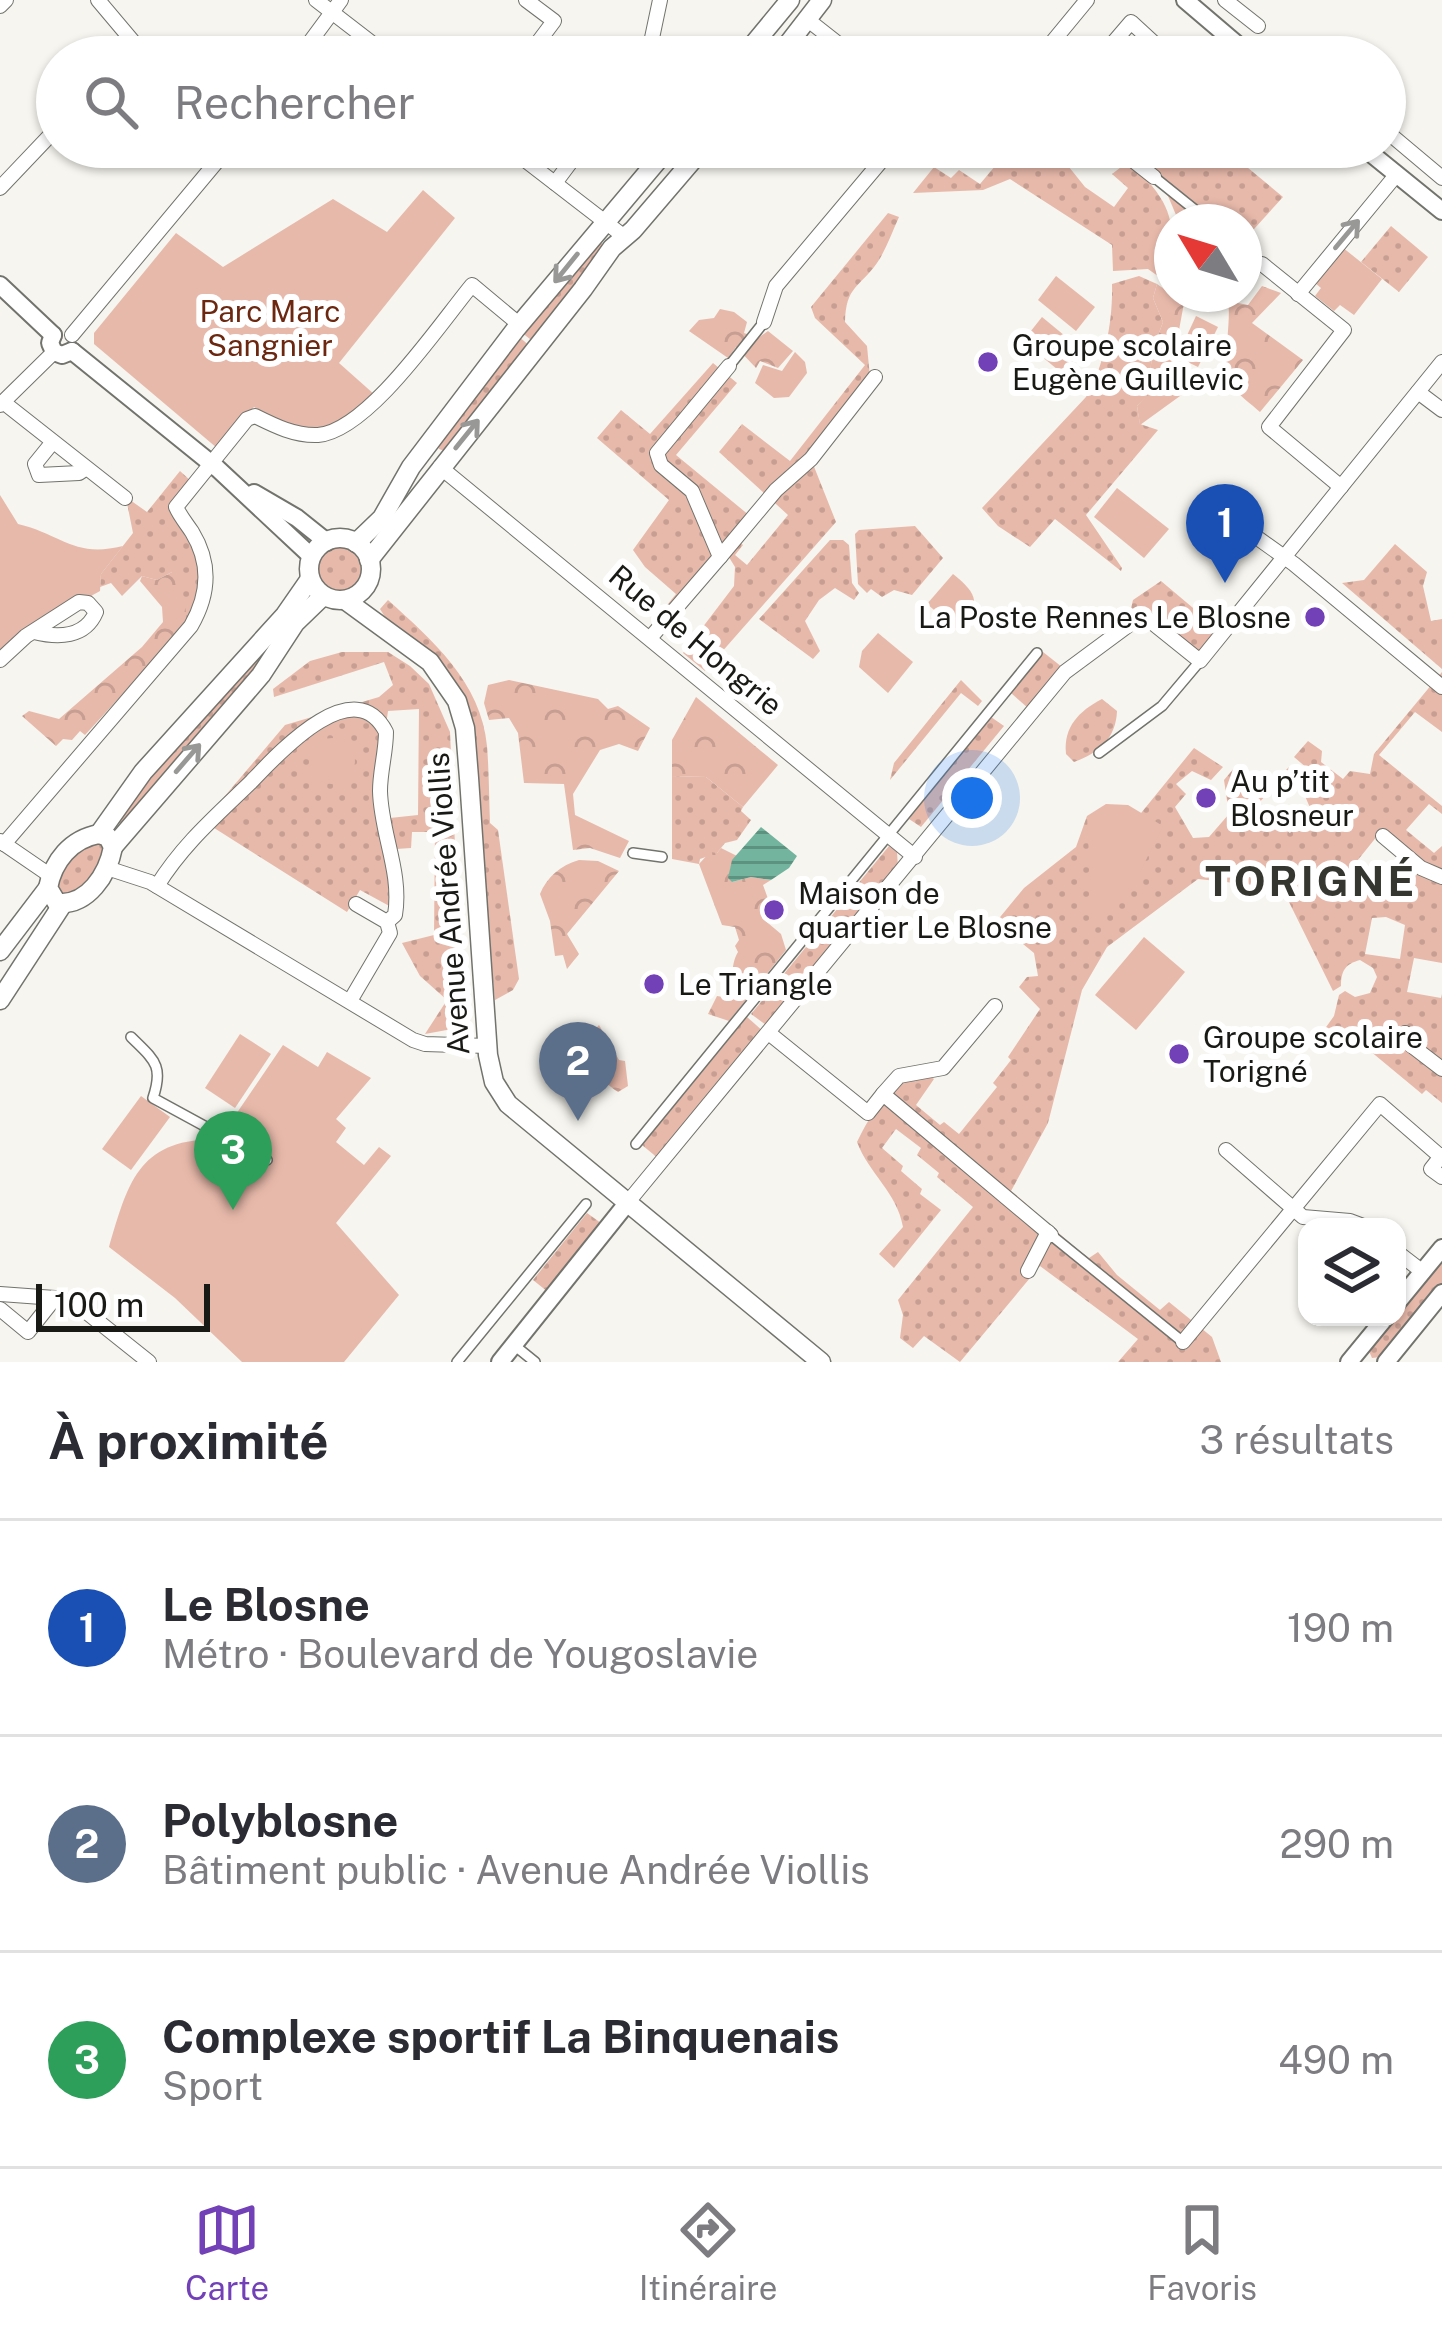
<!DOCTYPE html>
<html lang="fr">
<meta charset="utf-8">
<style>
:root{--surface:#fff;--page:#f7f7f7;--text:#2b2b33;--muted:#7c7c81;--line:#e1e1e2;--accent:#7241b8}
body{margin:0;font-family:"Public Sans",sans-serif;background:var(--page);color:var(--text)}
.controls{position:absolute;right:36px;bottom:36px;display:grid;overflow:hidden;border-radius:24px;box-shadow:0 3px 9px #0004}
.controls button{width:108px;height:108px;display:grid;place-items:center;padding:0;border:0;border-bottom:3px solid var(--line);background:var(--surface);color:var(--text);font:60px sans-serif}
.compass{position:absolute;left:1154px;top:204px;width:108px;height:108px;border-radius:50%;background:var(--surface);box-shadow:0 3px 9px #0004;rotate:308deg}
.scale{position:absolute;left:36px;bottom:30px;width:174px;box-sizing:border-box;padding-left:12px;border:6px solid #191916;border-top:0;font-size:33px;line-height:42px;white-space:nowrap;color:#191916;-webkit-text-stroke:9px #fff;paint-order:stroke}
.you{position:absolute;left:972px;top:798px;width:42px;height:42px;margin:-30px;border:9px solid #fff;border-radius:50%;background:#1a73e8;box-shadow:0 0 0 18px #1a73e833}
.badge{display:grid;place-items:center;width:78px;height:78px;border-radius:50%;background:var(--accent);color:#fff;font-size:39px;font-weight:700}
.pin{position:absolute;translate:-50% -99px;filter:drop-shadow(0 3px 6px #0008)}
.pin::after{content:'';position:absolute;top:63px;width:42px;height:36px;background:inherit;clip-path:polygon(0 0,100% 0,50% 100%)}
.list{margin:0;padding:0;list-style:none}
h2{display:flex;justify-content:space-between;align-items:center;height:156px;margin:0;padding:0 48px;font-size:51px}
h2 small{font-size:39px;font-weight:400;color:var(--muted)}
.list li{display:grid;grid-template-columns:78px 1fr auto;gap:36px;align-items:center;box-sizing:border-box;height:216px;padding:0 48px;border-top:3px solid var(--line)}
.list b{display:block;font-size:45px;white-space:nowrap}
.list p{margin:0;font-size:39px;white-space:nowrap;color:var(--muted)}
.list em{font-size:39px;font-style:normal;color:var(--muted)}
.icon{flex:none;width:66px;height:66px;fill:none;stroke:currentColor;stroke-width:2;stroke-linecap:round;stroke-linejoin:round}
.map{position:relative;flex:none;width:1442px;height:1362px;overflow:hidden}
.search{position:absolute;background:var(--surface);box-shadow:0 3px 9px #0004;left:36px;right:36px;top:36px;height:132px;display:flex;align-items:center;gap:30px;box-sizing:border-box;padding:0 42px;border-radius:66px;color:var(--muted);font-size:45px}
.sheet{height:804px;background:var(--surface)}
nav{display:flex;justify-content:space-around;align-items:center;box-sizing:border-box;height:168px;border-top:3px solid var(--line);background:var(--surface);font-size:33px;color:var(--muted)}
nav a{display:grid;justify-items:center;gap:6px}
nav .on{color:var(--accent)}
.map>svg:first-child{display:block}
.grass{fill:url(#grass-dots);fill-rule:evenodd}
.forest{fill:url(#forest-crowns)}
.park{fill:#e7b9aa}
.water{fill:url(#water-rules)}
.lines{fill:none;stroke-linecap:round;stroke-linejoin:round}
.pedestrian-casing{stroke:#73736d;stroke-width:12}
.minor-casing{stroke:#73736d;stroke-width:16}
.tertiary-casing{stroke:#73736d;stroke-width:20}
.secondary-casing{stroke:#73736d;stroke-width:21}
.pedestrian{stroke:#fff;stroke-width:9}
.minor{stroke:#fff;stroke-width:14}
.tertiary{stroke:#fff;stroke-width:16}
.secondary{stroke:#fff;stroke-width:18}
.oneway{stroke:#989896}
.poi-dot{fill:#7241b8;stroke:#fff;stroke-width:4.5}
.labels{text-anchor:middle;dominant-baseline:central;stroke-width:12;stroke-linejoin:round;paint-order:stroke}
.park-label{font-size:30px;fill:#6b270f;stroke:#fff}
.poi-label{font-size:30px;fill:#191916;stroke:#fff;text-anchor:start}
.street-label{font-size:30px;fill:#191916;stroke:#fff}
.district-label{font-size:42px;font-weight:bold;letter-spacing:3px;fill:#363631;stroke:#fff}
</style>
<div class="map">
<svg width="1442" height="1362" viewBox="0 0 1442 1362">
<defs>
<pattern id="grass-dots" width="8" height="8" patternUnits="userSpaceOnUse" patternTransform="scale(3)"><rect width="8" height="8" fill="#e7b9aa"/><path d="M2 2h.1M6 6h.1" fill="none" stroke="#c69e92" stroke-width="1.8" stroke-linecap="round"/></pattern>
<pattern id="forest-crowns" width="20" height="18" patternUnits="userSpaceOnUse" patternTransform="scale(3)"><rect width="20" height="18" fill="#e7b9aa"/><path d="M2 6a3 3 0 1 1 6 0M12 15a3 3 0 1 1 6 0" fill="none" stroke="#c69e92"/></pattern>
<pattern id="water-rules" width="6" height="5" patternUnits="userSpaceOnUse" patternTransform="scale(3)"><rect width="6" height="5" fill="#73b49e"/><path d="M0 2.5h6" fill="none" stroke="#5e9280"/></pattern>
</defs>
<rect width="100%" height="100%" fill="#f6f5ef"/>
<!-- grass -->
<g class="grass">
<path d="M1011,147h42l32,40 29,20 14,-19 -16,-14 17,-13c50,50 43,58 43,125l-24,-17 -35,2 -1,-26 -102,-66 -27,11 -70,3 21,-26 17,11 8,-8 21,14z"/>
<polygon points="1143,147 1245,147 1236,158 1283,197 1244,240 1244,222 1179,222 1168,196 1136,156"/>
<path d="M888,213l11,4c-7,15 -13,33 -22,46 -18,25 -31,23 -32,59l22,24 3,31 -59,82 25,63 -131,149 -22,-18 51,-67 1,-19 -8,-13 11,-13 5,4 -8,10 12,10 41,-50 -69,-63 23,-28 48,37 75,-96 -50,-47 -4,-11z"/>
<polygon points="1391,226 1428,257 1399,292 1361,262"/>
<polygon points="594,237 607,248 535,343 521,332"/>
<path d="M1139,276l18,8 -4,14 10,24 -10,27 -6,48 -10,9 3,18 18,6 -72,85 36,53 -1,3 -66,-52 -25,28 -32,-21 -16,-18 104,-111c19,-33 27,-76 26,-113z"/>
<polygon points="518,336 531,347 445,451 439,449 437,445"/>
<polygon points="713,363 737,383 676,455 750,516 660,623 655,620 676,594 645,567 633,550 669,500 597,438 621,410 650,434"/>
<path d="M180,471l12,11 -22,30c31,46 37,59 16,113l-19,-30 5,-23 -15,8 -15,-4 -20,20 -11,-13 -11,4 1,-13 32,-41 -6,-30 3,-3 17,12z"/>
<polygon points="915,526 943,558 912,595 894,590 882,597 871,589 867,593 858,584 855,534 859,530"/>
<polygon points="830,540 843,540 849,545 852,583 859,593 854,600 835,588 819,600 805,621 820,651 813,659 759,619"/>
<circle cx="339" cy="568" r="26"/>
<polygon points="1395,544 1427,572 1423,586 1431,621 1442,619 1442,669 1342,583 1364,580"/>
<polygon points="1161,581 1218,629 1202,651 1193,654 1142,612 1130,613 1133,600"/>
<path d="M388,600c44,40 93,82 99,146 2,25 2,51 3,77l8,7 21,149 -6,11 -18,10 -21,-207 -34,-128 -55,-48 -5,-8z"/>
<polygon points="296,608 267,659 125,827 115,819 147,776"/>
<polygon points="342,652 388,652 410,666 429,684 450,732 463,1027 425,1034 447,1000 420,976 402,943 434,935 435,832 412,832 411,848 396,849 390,818 418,815 419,709 388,711 377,787 393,908 360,890 347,912 211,826 208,816 285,725 379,697 393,685 384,662 274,697 273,689 310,661"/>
<polygon points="1043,652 1062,667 1028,708 1011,693"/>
<path d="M1442,672v60l-27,-20 -36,43 63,51v8l-13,-10 -23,26 28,23 8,-7v117l-28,-5 -7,34 34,6 1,-4v109l-16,-13 -4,4 -76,-63 -13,14 -9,-15 10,-14 5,-21 6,-4 10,6 15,-4 7,-16 -4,-9 -13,-8c-15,4 -19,11 -19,26l-8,5 -44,-89 -17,-15 -74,-8 -91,68 -25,43 -34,133 -37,68c27,21 50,47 78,67l9,-6 19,23 43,35 9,-8 43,35 9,25h-103l20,-23 -98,-73 -80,96 -36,-26 -11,12 -13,-10 3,-23 -5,-15 75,-93 -36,-30 2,-4 -22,-18 4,-7 -25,-19 -14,19 21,18 -2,5 21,18 -2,5 21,16 -47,58 -15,-14 24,-27c-6,-35 -34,-53 -46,-85 15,-30 32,-59 65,-71l12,8 -18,26 24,20 4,-3 15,12 38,-47 -4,-4 18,-23 -3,-3 32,-48 -21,-22 8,-10 11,-1 -4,-23 -38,-31 28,-34 52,-41 11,-31 37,18 70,-86 29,19 -12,13 -19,-9 -16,13 10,10 -11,13 18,31 16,-1 20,-23 -5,-34 11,-13 19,35 35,-35 11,9 -9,12 -14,-5 -20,22 5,9 28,19 21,-23 -9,-21 12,-15 -20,-17 14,-16 14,10 -1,11 22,17 7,-8 20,3 4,-20zM1382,830l24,33 -30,30 -27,-22zM1386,917l19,8 -5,34 -35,-5 7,-36z"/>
<polygon points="961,680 982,701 978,706 961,693 890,780 894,763"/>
<path d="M1102,699l15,12c-1,27 -18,42 -43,51l-8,-8c-3,-27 13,-43 36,-55z"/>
<polygon points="991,717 1004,726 921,827 909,819"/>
<polygon points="672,776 706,777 743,807 741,811 751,820 737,840 725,843 717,853 700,859 699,864 672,859"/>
<path d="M91,840l11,4c6,25 -14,38 -32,52l-10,-2 -5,-9 8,-23z"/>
<polygon points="889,846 897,852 898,868 769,1027 751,1014"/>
<polygon points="747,1017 765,1033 659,1159 642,1145"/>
<polygon points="587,1213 605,1226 548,1292 533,1280"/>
<polygon points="1442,1257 1442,1283 1381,1357 1372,1358 1368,1349"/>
</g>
<!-- forest -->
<g class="forest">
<polygon points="1157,284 1184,303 1174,357 1198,383 1140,425 1137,406 1147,396 1153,349 1163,322 1153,298"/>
<path d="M1262,286l19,7 -29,30 51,37 -43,52c-9,-8 -21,-17 -29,-26 -11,-15 1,-63 -3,-85l20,4z"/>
<polygon points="720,309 734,312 747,322 744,333 758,338 768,331 793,351 778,368 760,361 756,368 736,347 728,358 689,331 699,320 714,318"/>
<path d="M172,572h6l2,15 -11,8c17,5 18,13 17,30l-101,110 -5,-4 -8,9 -9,-1 -7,7 -34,-30 7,-5 30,8 83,-72 21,-25 -1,-15 -22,-26 2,-5 15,4z"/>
<polygon points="509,680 598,699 608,709 618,706 650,728 638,751 619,744 600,750 573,794 575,815 629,841 620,858 590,848 573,850 564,784 524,783 518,733 509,718 489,720 484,703 488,685"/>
<polygon points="696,697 778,765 743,807 706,777 672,776 672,740"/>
<path d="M721,848l16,8 -7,13 2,13 19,-5 20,3 -8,5 8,22 -9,11 19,16 5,16 -57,71 -21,-7 9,-18 6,1c13,-16 6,-30 15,-45l-3,-6 4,-6 -4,-13 -13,-2 -23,-61 11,-12 7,1z"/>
<path d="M579,860l19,1 21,10 -52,63 12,20 -12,15 -4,-14 -8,1 -5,-35 -10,-27c7,-17 21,-29 39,-34z"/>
<path d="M599,1025l20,35 6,1 3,25 -10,6c-18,-12 -32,-29 -33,-51z"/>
</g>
<!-- park -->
<g class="park">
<path d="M423,190l32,28 -116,145 36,32c-51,40 -62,46 -121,12l-37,41 -123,-104v-11l82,-100 47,34 110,-68 54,33z"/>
<polygon points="1342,247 1382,279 1354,315 1340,305 1334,311 1315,296 1321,288 1314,282"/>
<polygon points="1056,276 1095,307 1076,331 1038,300"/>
<polygon points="1196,316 1218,327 1198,367 1177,357"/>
<polygon points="1042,317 1082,350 1063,374 1023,341"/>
<polygon points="795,352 805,362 807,373 789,397 774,398 755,383 763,365 782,371"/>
<polygon points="1117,488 1169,529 1144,558 1094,517"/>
<path d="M0,495l18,29c45,11 56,34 105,22l-22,28 -1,17 -67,37 -33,25z"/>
<path d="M953,574c26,21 28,30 6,57l-32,-27z"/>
<polygon points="878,633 913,662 888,693 859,667 862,651"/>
<circle cx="332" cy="761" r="23"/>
<polygon points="1106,804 1128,805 1163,826 1137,878 1092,916 1087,816"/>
<polygon points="1144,937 1185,972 1136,1030 1095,995"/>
<polygon points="240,1034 271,1054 235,1108 205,1088"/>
<path d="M283,1045l35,22 9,-15 44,26 -35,41 10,9 -10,14 28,23 15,-18 12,9 -55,67 63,72 -55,67h-102l-67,-64 -66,-51c19,-63 28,-106 104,-108l9,-11 4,1z"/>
<polygon points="141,1096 170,1117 131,1170 102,1149"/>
</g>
<!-- water -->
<polygon class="water" points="761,827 797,856 789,868 771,880 751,877 732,882 728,878 732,860"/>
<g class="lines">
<!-- pedestrian casing -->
<g class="pedestrian-casing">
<g id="pedestrian">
<polyline points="1154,177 1210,222"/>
<polyline points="1244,250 1262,264"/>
<polyline points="729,366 764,322"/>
<polyline points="1099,753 1162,706 1200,661"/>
<polyline points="633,853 662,857"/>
<path d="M131,1037c23,23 33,28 22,61l114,62"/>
<polyline points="636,1144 1037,653"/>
<polyline points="1051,1235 1183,1342"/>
<polyline points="514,1345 535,1362"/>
<polyline points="457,1362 586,1204"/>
</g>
</g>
<!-- minor casing -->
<g class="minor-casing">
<g id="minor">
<polyline points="98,0 146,57"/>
<polyline points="316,0 390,57"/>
<polyline points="526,0 554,21 527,57"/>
<polyline points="1225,0 1258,26"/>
<polyline points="0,6 6,0"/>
<polyline points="808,20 855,57"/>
<polyline points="299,57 341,0"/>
<polyline points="648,57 660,0"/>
<polyline points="1040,57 1087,0"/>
<polyline points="1101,57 1131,22 1169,57"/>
<polyline points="1385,130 1442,178"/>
<polyline points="508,147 626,238"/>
<polyline points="1116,147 1154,177"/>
<polyline points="555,183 582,147"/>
<polyline points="0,188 57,128"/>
<polyline points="1262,264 1344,330 1269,427 1341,487"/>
<polyline points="1298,294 1397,174"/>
<polyline points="764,322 776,286 893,147"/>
<polyline points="72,335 229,147"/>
<polyline points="1418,392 1442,410"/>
<polyline points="3,402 125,498"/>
<polyline points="0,405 54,352"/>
<polyline points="52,443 35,464 39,475 79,473 85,469"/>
<polyline points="440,467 915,857"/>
<polyline points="1240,520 1245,529 1294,564 1442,687"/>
<polyline points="720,557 776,490 811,459 875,377"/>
<polyline points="651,637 720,557 692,491 661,465 657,453 729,366"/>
<path d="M0,660l26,-24 53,-34 9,1 8,9c-11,26 -38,26 -62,20"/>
<polyline points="1383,836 1421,868 1442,877"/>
<polyline points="0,841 51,876"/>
<path d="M4,844l187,-218c18,-31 20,-63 1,-94 -6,-9 -12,-16 -16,-25l71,-88 8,-3c20,10 40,20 63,19 50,-4 121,-110 154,-150l48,40"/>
<polyline points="107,868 150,882 413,1040 425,1044 487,1046"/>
<path d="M157,886c26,-42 59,-70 94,-104 25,-26 103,-113 135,-50 0,20 -6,39 -6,59 1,43 22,81 15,124l-8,7"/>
<polyline points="350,1001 390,933 387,922 356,904"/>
<polyline points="1405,1033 1412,1046 1442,1069"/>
<polyline points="770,1034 868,1113 883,1094 1051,1235"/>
<polyline points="883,1094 899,1076 943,1068 995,1006"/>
<polyline points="1226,1150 1303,1217 1350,1221 1366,1227"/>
<polyline points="1442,1155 1431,1169 1442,1177"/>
<polyline points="628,1202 1065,672 1138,618 1149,620 1200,661 1442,362"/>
<polyline points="1397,1252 1423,1272"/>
<polyline points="1028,1271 1048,1232"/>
<polyline points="0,1294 55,1298 75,1303 149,1362"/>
<polyline points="0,1309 28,1332 55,1298"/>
<polyline points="1183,1342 1380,1104 1441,1157"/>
</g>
</g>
<!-- tertiary casing -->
<g class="tertiary-casing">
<g id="tertiary">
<polyline points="1185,0 1252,57"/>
<polyline points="1363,147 1442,211"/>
<polyline points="0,285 53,335"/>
<polyline points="53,335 50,343 54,352 62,355 72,351"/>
<polyline points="72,351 218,469 311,556"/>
<polyline points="254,493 297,518 327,542"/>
<polyline points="1397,1303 1442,1248"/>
<polyline points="500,1362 628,1202"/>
<polyline points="1349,1362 1386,1317"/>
<polyline points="1386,1362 1442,1293"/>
</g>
</g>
<!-- secondary casing -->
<g class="secondary-casing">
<g id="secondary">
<polyline points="743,57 790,0"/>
<polyline points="778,57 822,0"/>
<circle cx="340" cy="569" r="31"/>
<polyline points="356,543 382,518 411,467 515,330 669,147"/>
<polyline points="369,560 583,289 612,248 633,230 704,147"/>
<polyline points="345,600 430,662 457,701 465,728 469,778 488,1055 494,1082 508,1104 821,1362"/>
<polyline points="99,834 143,772 285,615 310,579"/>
<path d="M99,834l9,3 5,10c-5,27 -25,59 -56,56l-9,-15c5,-27 23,-49 51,-54z"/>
<polyline points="113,847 261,675 295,623 323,596"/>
<polyline points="0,951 48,888"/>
<polyline points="0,1000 62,905"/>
</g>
</g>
<!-- pedestrian -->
<use href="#pedestrian" class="pedestrian"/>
<!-- minor -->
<use href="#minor" class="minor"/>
<!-- tertiary -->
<use href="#tertiary" class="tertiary"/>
<!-- secondary -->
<use href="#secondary" class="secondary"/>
</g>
<!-- one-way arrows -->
<defs><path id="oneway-shaft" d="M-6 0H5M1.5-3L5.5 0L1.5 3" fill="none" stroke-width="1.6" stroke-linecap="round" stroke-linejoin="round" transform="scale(3)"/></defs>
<g class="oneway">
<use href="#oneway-shaft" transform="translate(1347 234) rotate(-50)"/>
<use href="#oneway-shaft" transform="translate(566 268) rotate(129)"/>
<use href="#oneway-shaft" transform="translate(467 434) rotate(-51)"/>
<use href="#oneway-shaft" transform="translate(188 758) rotate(-49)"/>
</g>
<!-- markers -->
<g class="poi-dot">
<circle cx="988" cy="362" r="12"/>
<circle cx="1315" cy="617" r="12"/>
<circle cx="1206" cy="798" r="12"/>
<circle cx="774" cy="910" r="12"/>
<circle cx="654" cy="984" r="12"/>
<circle cx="1179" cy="1054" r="12"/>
</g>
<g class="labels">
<!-- park labels -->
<g class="park-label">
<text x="270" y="311">Parc Marc<tspan x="270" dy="34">Sangnier</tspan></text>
</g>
<!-- poi labels -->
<g class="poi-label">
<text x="1012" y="345">Groupe scolaire<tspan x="1012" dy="34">Eugène Guillevic</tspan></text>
<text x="1291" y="617" text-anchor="end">La Poste Rennes Le Blosne</text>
<text x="1230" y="781">Au p’tit<tspan x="1230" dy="34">Blosneur</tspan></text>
<text x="798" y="893">Maison de<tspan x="798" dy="34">quartier Le Blosne</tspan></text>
<text x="678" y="984">Le Triangle</text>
<text x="1203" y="1037">Groupe scolaire<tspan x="1203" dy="34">Torigné</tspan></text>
</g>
<!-- street labels -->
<g class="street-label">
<text transform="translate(696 640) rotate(40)">Rue de Hongrie</text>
<text transform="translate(448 904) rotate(-94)">Avenue Andrée Viollis</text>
</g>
<!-- district labels -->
<g class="district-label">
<text x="1311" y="880">TORIGNÉ</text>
</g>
</g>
</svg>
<div class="controls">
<button><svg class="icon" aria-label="layers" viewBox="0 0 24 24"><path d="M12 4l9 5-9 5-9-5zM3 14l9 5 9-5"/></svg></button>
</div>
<svg class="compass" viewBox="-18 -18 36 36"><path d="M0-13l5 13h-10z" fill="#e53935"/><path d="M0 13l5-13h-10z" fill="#7c7c81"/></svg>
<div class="scale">100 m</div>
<div class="you"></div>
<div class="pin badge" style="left:1225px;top:583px;background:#1a4fb4">1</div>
<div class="pin badge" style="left:578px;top:1121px;background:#5c6f8a">2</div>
<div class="pin badge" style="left:233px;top:1210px;background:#2e9e5b">3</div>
<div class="search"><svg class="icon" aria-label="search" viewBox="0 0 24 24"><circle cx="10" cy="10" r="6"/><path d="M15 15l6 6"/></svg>Rechercher</div>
</div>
<section class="sheet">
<h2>À proximité<small>3 résultats</small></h2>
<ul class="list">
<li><span class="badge" style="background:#1a4fb4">1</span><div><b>Le Blosne</b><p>Métro · Boulevard de Yougoslavie</p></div><em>190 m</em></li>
<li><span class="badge" style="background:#5c6f8a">2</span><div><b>Polyblosne</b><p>Bâtiment public · Avenue Andrée Viollis</p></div><em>290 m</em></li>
<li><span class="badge" style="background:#2e9e5b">3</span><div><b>Complexe sportif La Binquenais</b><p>Sport</p></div><em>490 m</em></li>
</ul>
</section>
<nav>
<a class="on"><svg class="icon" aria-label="map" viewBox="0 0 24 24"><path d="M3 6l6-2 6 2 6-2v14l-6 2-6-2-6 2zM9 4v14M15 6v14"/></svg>Carte</a>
<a><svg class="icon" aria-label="directions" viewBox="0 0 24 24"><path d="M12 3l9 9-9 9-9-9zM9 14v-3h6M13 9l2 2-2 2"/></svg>Itinéraire</a>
<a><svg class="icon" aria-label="saved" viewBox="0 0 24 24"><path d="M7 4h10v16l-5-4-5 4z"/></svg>Favoris</a>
</nav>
